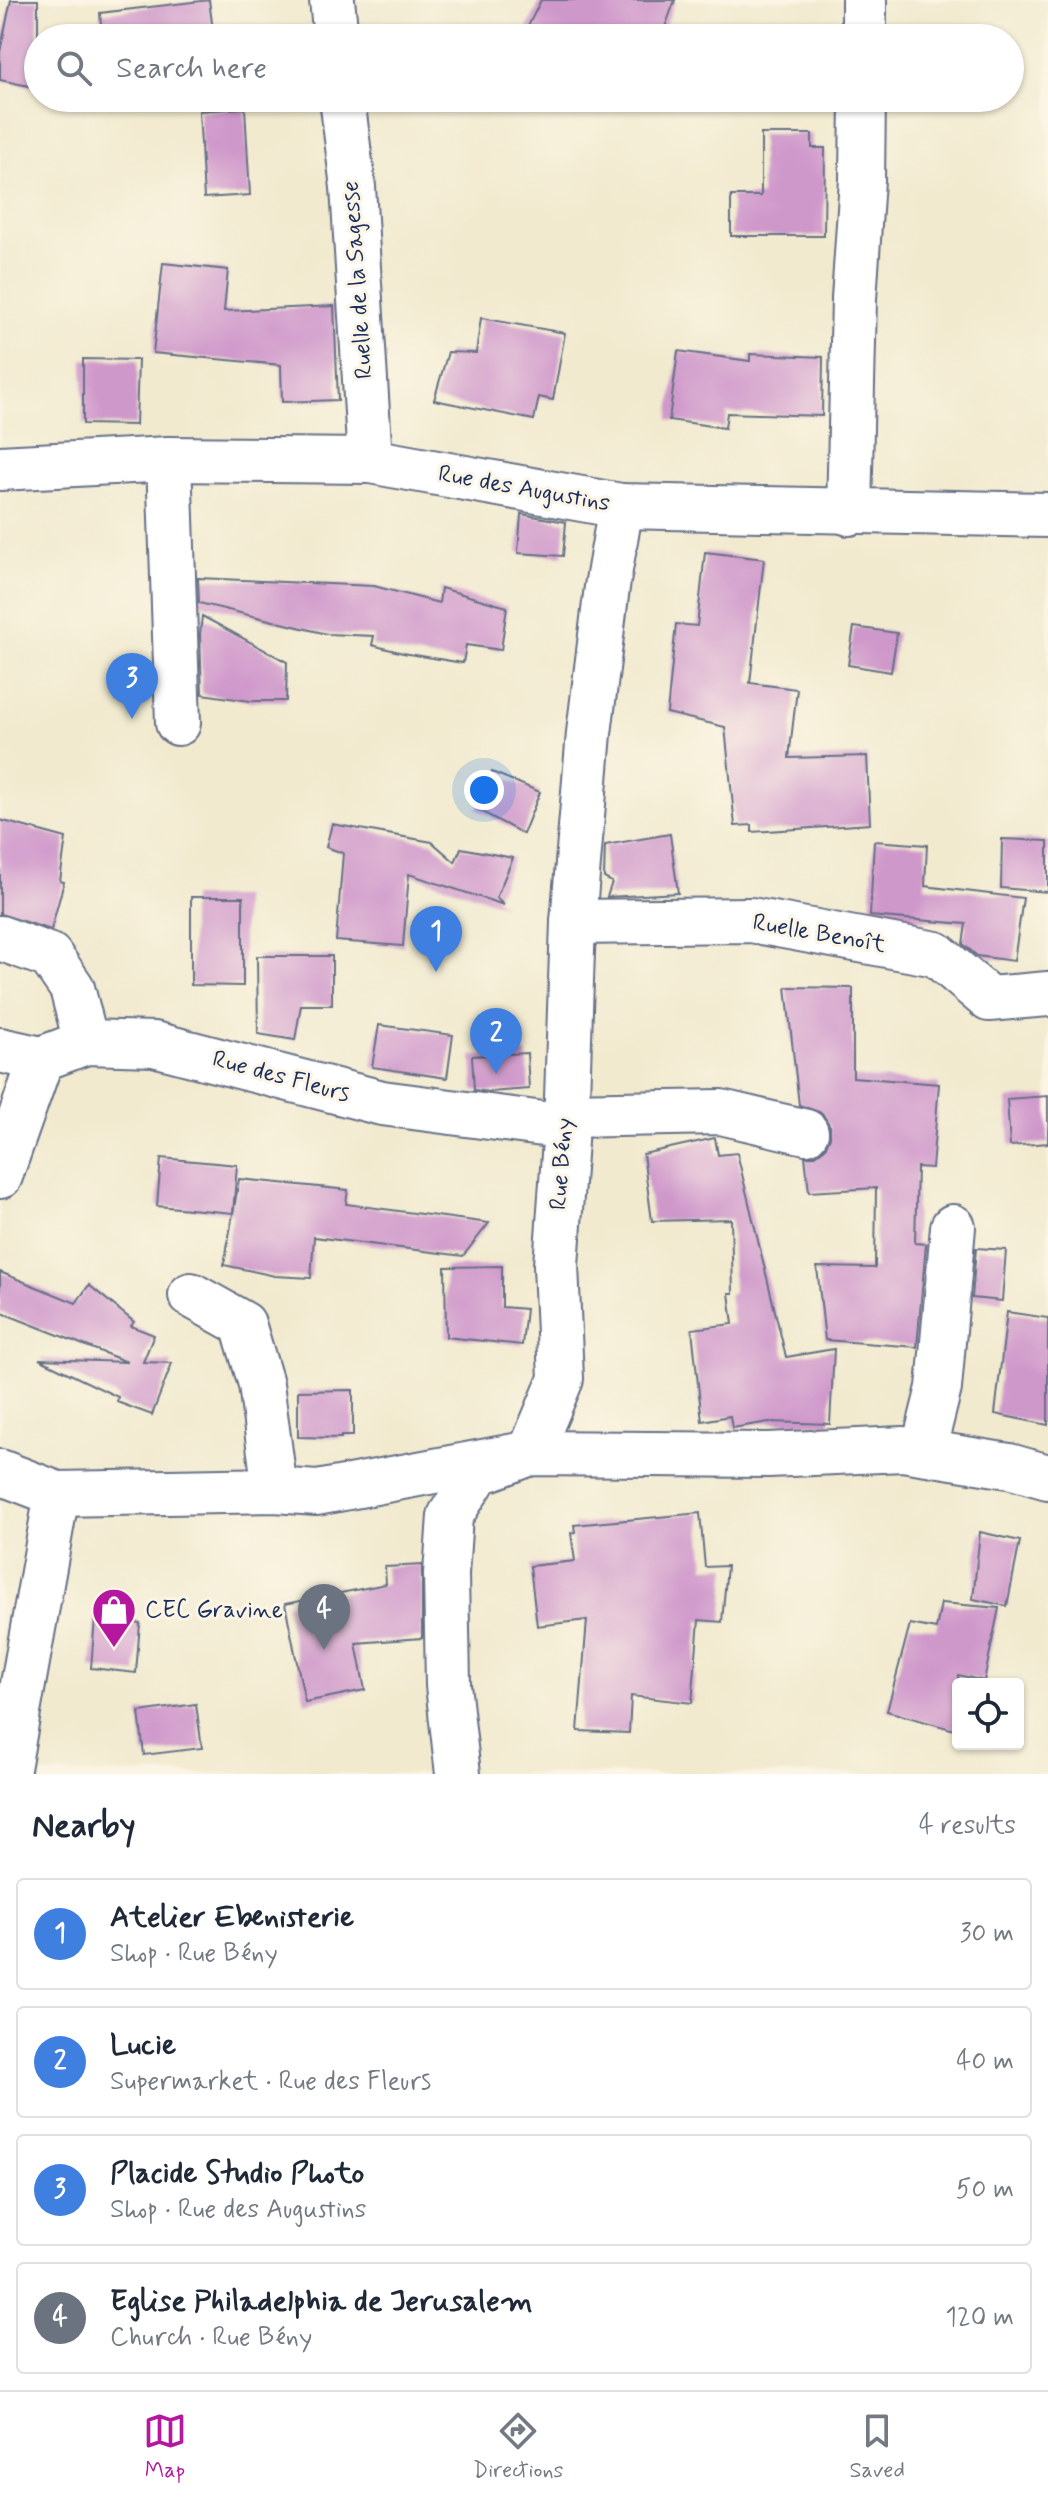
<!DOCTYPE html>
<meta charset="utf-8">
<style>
:root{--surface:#fff;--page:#f6f6f7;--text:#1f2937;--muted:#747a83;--line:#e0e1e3;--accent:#b5179e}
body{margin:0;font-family:Mynerve,sans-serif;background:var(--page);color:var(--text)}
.controls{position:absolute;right:24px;bottom:24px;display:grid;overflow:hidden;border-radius:8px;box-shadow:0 2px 6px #0004}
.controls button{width:72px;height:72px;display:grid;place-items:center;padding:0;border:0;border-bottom:2px solid var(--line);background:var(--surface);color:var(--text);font:40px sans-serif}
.you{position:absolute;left:484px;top:790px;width:28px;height:28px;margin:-20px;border:6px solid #fff;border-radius:50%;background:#1a73e8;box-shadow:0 0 0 12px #1a73e833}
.badge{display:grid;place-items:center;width:52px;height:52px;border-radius:50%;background:var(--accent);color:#fff;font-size:26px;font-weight:700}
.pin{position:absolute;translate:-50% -66px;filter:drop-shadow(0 2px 4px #0008)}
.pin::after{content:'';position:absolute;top:42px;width:28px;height:24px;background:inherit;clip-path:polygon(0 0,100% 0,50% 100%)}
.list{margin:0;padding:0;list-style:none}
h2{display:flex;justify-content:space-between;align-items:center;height:104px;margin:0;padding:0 32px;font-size:34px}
h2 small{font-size:26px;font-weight:400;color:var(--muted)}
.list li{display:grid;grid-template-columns:52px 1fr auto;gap:24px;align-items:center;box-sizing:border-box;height:112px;margin:0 16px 16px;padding:0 16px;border:2px solid var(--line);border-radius:8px}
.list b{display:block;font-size:30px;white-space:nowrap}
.list p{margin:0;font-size:26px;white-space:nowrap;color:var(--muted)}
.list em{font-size:26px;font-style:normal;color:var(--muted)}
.icon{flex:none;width:44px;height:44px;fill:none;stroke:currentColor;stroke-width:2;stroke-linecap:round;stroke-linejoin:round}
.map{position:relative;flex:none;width:1048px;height:1774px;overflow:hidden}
.search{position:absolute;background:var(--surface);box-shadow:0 2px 6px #0004;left:24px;right:24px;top:24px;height:88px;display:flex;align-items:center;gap:20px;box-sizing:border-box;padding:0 28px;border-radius:44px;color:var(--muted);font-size:30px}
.sheet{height:616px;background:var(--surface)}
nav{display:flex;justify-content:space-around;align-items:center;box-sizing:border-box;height:112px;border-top:2px solid var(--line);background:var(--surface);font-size:22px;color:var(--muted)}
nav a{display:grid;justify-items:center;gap:4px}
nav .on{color:var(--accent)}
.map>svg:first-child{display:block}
.building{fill:#cf98cb}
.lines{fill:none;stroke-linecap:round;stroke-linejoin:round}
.minor-casing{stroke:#667086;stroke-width:48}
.minor{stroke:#fff;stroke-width:44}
.labels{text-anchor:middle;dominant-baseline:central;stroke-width:6;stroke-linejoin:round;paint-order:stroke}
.street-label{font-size:24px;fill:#1b2f5e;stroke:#fcf5e5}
.poi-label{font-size:24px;fill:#1b2f5e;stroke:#fcf5e5;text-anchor:start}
</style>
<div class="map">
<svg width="1048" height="1774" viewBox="0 0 1048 1774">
<rect width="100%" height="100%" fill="#fcf5e5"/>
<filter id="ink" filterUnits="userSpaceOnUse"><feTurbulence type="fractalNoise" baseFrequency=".0125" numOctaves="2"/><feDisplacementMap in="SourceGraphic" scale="16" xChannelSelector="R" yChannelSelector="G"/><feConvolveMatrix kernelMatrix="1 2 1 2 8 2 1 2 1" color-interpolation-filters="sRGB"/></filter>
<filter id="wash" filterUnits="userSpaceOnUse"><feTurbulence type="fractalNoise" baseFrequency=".006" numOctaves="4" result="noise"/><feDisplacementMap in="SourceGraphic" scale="32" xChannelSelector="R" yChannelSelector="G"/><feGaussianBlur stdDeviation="1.8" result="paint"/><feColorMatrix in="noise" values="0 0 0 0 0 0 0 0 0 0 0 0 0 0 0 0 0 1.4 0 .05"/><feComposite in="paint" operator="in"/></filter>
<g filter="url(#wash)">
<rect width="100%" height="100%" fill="#f1eacf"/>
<g id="blocks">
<!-- building -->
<g class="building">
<polygon points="11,0 38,0 38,88 0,80 0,52"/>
<polygon points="209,0 214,38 102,38 100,13"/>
<polygon points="541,0 675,0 661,38 522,38"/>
<polygon points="245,108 250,195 204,198 199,111"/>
<polygon points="761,134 812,134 812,148 825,148 824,236 731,236 731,196 761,196"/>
<polygon points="163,263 228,270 224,311 334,306 338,400 282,402 281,365 153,353"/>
<polygon points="481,318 565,333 553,400 539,397 534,420 434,400 448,352 476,353"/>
<polygon points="678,351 750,361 750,354 823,357 822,416 727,413 725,428 669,420"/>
<polygon points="83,359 138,360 136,425 83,424"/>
<polygon points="521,514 566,522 563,556 518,553"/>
<polygon points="705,552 764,559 750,683 797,689 789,758 867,756 870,824 752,832 752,825 735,826 725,727 667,713 676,624 697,626"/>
<polygon points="198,578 374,586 439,603 441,588 507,607 501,650 466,645 463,663 403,653 372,645 374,636 327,634 199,603"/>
<polygon points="202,616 287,662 286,701 250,701 202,694 200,634"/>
<polygon points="854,627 897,633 891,672 848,665"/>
<polygon points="492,772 540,792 523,834 477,809"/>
<polygon points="0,820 66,838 60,881 64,882 51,930 0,914"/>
<polygon points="332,824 432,842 455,862 461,848 513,858 496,898 504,905 409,874 403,946 336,941 343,853 326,847"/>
<polygon points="670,834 678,893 607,897 612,882 604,878 605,845"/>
<polygon points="1002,839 1048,841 1048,892 1001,888"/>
<polygon points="874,841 927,845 925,886 1023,898 1014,961 977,956 963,944 966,924 870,916"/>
<polygon points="191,897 243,897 243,986 191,985"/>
<polygon points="257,956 332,956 332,1005 301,1005 295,1040 258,1034"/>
<polygon points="786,987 853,988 853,1077 939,1084 932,1168 917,1167 915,1243 926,1244 917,1347 825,1340 817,1267 875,1268 876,1188 809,1192 805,1156 814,1156 825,1148 830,1137 830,1126 822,1113 799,1105"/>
<polygon points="379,1025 453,1035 447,1078 372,1067"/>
<polygon points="527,1053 529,1089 489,1092 474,1090 472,1056"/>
<polygon points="1048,1096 1048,1143 1010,1146 1007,1099"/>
<polygon points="715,1138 718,1155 737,1153 786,1357 834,1349 830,1424 769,1422 732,1428 730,1416 702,1421 692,1329 733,1324 729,1293 733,1293 731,1219 652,1221 643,1154"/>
<polygon points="161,1158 237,1165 233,1213 157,1206"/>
<polygon points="239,1179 348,1190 346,1204 489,1223 463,1256 314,1237 311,1278 275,1276 224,1265"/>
<polygon points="976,1248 1006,1250 1002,1301 972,1298"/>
<polygon points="502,1266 502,1307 526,1309 522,1345 446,1337 445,1267"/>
<polygon points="0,1272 76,1303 89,1285 134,1322 131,1326 154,1335 143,1362 172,1363 152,1415 117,1402 118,1397 39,1359 127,1362 0,1312"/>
<polygon points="1007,1312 1048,1318 1048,1425 995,1414"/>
<polygon points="353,1390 353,1436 341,1436 341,1438 298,1437 298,1391"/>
<polygon points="700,1513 705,1567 727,1566 722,1622 699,1620 692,1703 631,1696 629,1733 578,1731 587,1620 537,1626 530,1566 575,1561 571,1533 575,1532 574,1525"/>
<polygon points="980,1532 1020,1541 1007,1606 973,1599"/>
<polygon points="422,1565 422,1638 356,1643 365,1690 305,1702 285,1604 386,1584 385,1567"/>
<polygon points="941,1603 999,1608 984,1681 958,1675 958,1731 887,1711 910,1624 936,1629"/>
<polygon points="95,1618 140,1623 136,1673 91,1668"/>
<polygon points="196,1704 202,1748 144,1755 139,1712"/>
</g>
</g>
</g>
<g filter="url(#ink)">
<use href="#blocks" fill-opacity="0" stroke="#667086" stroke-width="2"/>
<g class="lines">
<!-- minor casing -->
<g class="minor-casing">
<g id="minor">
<polyline points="332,0 336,38"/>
<polyline points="864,0 864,38"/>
<polyline points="342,98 353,187 370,461"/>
<polyline points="169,459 178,723"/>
<polyline points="0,468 169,459 370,461 621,506 1048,515"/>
<polyline points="849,513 854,299 862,180 863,98"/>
<polyline points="573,922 751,920 936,954 989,999 1048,994"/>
<polyline points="0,938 50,956 72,988 86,1042"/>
<polyline points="0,1050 41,1059 86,1042 154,1044 382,1103 566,1127"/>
<polyline points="566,1115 721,1112 806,1132"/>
<polyline points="0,1176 41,1059"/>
<polyline points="191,1295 243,1324 261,1384 275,1490"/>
<polyline points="923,1452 939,1388 953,1227"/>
<polyline points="0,1472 57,1494 275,1490 317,1493 530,1453 768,1455 903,1449 1009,1466 1048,1477"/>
<polyline points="7,1774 57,1494"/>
<polyline points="458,1774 448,1685 446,1574 450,1516 478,1473 530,1453 561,1379 556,1265 566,1127 573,922 589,733 607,587 621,506"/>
</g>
</g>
<!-- minor -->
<use href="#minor" class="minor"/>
</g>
</g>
<!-- icons -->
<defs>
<g id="shop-pin" transform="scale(2.3)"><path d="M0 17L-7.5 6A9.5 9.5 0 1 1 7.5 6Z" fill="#b5179e" stroke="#fcf5e5"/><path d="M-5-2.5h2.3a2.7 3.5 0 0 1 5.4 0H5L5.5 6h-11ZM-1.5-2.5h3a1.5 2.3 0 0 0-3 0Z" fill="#fff"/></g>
</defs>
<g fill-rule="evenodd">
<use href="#shop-pin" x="114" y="1610"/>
</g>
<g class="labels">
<!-- street labels -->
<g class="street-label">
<text transform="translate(358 280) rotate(-94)">Ruelle de la Sagesse</text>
<text transform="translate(524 489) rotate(10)">Rue des Augustins</text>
<text transform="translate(819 934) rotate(10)">Ruelle Benoît</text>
<text transform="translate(281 1077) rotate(15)">Rue des Fleurs</text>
<text transform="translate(562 1164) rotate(-86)">Rue Bény</text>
</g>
<!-- poi labels -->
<g class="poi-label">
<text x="145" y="1610">CEC Gravine</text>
</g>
</g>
</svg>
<div class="controls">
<button><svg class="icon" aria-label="locate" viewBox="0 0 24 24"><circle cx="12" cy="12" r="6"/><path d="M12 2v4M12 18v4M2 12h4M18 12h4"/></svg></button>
</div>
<div class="you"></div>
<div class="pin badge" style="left:436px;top:972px;background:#3f7fe0">1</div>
<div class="pin badge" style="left:496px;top:1074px;background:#3f7fe0">2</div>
<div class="pin badge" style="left:132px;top:719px;background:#3f7fe0">3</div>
<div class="pin badge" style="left:324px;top:1650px;background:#6b7280">4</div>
<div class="search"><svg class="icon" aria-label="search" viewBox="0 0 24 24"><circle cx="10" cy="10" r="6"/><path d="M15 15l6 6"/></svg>Search here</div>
</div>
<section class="sheet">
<h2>Nearby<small>4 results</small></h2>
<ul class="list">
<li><span class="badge" style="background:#3f7fe0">1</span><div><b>Atelier Ebenisterie</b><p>Shop · Rue Bény</p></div><em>30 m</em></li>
<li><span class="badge" style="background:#3f7fe0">2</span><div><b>Lucie</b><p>Supermarket · Rue des Fleurs</p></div><em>40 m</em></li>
<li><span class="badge" style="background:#3f7fe0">3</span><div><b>Placide Studio Photo</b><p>Shop · Rue des Augustins</p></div><em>50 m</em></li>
<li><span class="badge" style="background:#6b7280">4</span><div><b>Eglise Philadelphia de Jerusalem</b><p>Church · Rue Bény</p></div><em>120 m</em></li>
</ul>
</section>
<nav>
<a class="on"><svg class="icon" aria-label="map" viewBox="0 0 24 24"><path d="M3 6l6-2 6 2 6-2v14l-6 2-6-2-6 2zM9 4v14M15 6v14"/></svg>Map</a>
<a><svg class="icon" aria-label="directions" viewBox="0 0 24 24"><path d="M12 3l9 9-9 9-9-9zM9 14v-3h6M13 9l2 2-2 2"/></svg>Directions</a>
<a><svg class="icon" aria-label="saved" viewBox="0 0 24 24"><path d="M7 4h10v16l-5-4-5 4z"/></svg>Saved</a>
</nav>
